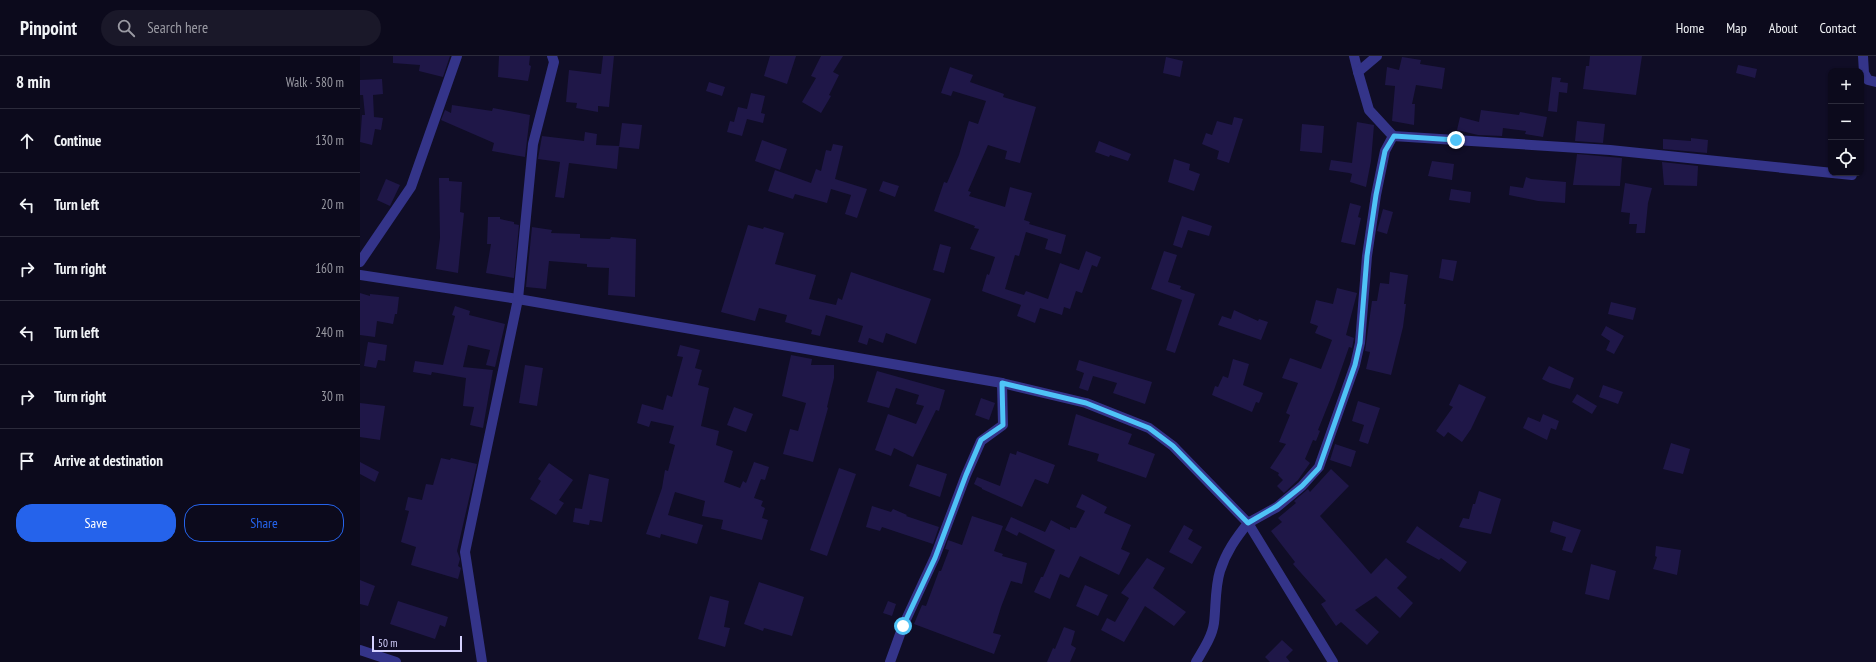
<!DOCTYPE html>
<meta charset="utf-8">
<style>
:root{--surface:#0c0a1c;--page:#1a1829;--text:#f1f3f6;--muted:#9a9aa3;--line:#2c2b3b;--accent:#2563eb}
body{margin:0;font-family:"PT Sans Narrow",sans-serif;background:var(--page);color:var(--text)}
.controls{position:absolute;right:12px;top:12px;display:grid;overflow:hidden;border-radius:8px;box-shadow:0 1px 3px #0004}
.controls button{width:36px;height:36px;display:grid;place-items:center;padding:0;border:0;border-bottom:1px solid var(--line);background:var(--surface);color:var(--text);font:20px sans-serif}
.scale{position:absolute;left:12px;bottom:10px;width:90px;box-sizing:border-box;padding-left:4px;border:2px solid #d5d1ff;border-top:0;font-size:11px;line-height:14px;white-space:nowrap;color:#d5d1ff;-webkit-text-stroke:3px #100d26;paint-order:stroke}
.stop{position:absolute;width:12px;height:12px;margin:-9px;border:3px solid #4fc3f7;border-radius:50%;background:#fff}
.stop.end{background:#4fc3f7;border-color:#fff;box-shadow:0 1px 4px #0008}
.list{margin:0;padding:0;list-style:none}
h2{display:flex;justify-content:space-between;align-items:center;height:52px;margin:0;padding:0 16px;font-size:17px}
h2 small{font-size:13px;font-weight:400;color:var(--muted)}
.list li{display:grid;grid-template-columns:26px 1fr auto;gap:12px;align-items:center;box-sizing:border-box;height:64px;padding:0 16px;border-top:1px solid var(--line)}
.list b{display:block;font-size:15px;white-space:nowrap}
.list em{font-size:13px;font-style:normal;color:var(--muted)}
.actions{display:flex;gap:8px;padding:12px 16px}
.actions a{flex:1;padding:9px 0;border:1px solid var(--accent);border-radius:16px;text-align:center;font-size:14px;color:var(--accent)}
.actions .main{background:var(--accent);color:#fff}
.icon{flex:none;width:22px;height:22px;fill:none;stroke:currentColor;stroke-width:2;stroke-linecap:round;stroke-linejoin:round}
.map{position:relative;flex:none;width:1516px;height:606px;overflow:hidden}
header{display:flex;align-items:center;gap:24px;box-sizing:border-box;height:56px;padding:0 20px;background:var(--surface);border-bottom:1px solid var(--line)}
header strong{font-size:19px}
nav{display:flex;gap:22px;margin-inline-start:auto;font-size:14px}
.search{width:280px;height:36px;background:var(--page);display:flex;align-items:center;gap:10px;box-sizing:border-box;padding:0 14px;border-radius:22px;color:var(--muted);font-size:15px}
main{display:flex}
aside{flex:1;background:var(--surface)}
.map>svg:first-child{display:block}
.building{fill:#1f1748}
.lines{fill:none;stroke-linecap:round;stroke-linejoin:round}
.minor{stroke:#343489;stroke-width:10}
.route{stroke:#4fc3f7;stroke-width:5}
</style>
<header>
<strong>Pinpoint</strong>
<div class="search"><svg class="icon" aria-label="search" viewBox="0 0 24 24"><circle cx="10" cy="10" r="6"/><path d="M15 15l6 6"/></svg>Search here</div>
<nav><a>Home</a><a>Map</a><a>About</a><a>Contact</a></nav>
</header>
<main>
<aside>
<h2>8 min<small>Walk · 580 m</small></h2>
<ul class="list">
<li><svg class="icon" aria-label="ahead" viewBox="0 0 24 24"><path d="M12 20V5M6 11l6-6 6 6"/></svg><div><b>Continue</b></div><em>130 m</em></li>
<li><svg class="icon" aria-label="left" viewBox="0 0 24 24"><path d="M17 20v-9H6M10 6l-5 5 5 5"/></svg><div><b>Turn left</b></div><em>20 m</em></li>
<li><svg class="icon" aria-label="right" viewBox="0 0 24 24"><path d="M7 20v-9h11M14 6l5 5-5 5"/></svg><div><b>Turn right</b></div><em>160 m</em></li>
<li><svg class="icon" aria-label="left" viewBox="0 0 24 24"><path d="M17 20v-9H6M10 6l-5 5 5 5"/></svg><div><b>Turn left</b></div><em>240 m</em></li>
<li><svg class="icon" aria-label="right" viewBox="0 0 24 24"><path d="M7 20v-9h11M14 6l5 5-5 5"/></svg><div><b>Turn right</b></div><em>30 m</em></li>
<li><svg class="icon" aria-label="arrive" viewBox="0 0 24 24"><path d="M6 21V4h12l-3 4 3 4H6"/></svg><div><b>Arrive at destination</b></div></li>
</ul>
<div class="actions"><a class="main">Save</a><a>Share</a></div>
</aside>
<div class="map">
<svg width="1516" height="606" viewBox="0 0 1516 606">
<rect width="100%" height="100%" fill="#100d26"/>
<!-- building -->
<g class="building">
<polygon points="33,0 90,0 83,21 59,15 60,9 33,7"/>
<polygon points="139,0 170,0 169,9 171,10 168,25 138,21"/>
<polygon points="243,0 254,0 249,51 238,50 238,56 216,52 217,47 206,46 209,14 241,18"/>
<polygon points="410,0 436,0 427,28 404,20"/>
<polygon points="461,0 483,0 473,16 479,19 469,39 471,40 461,57 442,46 456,22 451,20"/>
<polygon points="1230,0 1282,0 1276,39 1223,33 1226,10 1229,10"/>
<polygon points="806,1 823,5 820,21 803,17"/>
<polygon points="1042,1 1061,4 1060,8 1085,12 1082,33 1056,29 1052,48 1055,48 1054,69 1032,65 1035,30 1025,29 1027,11 1039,14"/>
<polygon points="1378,9 1397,13 1395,22 1376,17"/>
<polygon points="590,11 613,19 610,26 644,38 643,41 676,51 660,107 645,103 647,95 628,89 608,135 611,136 609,140 645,151 650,131 672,137 664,164 670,166 669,168 706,179 701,198 685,193 688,183 666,176 659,200 655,199 645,233 664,239 666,235 688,243 700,207 719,214 726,195 741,201 737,211 732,209 722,237 716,235 710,253 704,251 702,259 680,252 675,267 657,260 661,249 622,235 627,218 629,219 635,201 610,193 619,173 614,172 615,170 574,155 584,126 587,127 599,99 609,65 618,68 626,45 593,35 591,40 581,37"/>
<polygon points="1192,21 1201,22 1200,26 1208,27 1207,37 1199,36 1197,56 1188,55"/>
<polygon points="22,23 23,38 13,39 14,61 23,62 21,74 15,73 12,89 0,86 2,59 5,59 3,39 0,39 0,24"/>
<polygon points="349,26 365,31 362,40 346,35"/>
<polygon points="391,37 405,40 401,57 405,58 403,67 387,63 382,80 367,76 370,65 374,66 378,51 387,53"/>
<polygon points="92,49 132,55 133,52 170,59 165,101 132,95 134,87 81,64 85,54 91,57"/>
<polygon points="1121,54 1159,59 1160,56 1187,61 1183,81 1165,78 1166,75 1143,72 1142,80 1118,79 1097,74 1100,61 1119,66"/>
<polygon points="874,61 883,63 869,107 857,103 859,95 842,88 846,77 852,79 857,65 872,69"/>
<polygon points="1217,65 1245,68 1243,87 1215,85"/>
<polygon points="997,66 1014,69 1011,105 1006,131 990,126 992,118 989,117 969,114 971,104 992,107"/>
<polygon points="262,67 282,69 279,93 259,91"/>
<polygon points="942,68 964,70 962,97 940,95"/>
<polygon points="225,76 237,78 236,89 259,90 257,113 209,107 204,142 195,141 200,106 178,103 182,80 224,85"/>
<polygon points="1331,82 1348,84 1347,97 1303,93 1303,83 1331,85"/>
<polygon points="402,84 427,93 420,114 395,105"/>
<polygon points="739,85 771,98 768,105 750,99 749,101 735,96"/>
<polygon points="473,88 483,90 475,123 507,133 497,162 485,158 491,139 471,133 467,147 435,138 433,143 408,135 415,114 451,127 456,113 461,115 466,94 471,95"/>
<polygon points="1217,98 1262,102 1260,130 1213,129"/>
<polygon points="814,103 830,108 829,114 840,118 834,135 808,126"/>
<polygon points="1072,105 1094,108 1092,124 1068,120"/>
<polygon points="1302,106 1338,110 1337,130 1304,129"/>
<polygon points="1166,121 1171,123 1206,126 1205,147 1178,145 1149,139 1150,130 1163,132"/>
<polygon points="79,122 89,122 89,125 102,126 100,156 104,157 98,217 76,213 80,182"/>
<polygon points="26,123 40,129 30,150 17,144"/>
<polygon points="523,125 539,130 535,141 519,135"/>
<polygon points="1265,127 1292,132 1288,147 1285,177 1276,177 1277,168 1269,168 1270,157 1261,156"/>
<polygon points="1091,133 1111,136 1110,147 1089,144"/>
<polygon points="990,147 1001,150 998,161 1001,162 995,189 981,186"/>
<polygon points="1023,153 1033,156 1027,178 1017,175"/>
<polygon points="822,160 852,170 849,180 828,174 822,192 813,189"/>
<polygon points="128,161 140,161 140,163 154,166 154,168 159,169 154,222 126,217 131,188 127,188"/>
<polygon points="388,169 403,173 404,171 424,177 415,208 456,219 449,243 476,249 478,242 482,244 491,216 571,243 556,288 526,277 523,287 509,282 507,289 498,286 503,270 466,259 460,280 451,278 452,274 425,266 427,259 399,252 395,265 361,256"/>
<polygon points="172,171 192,174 191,177 220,178 220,182 250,183 251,181 276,183 275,241 248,239 249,212 227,211 227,208 189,205 186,233 166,231"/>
<polygon points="580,188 591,191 584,217 573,214"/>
<polygon points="804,195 817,199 808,226 821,230 820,233 835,238 815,297 806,294 822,244 791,233"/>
<polygon points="1082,203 1097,205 1093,225 1079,222"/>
<polygon points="1030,216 1048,219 1044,248 1046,248 1043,271 1031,319 1006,313 1010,296 1005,295 1012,245 1017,245 1020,227 1029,228"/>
<polygon points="977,232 997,237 986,279 994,282 992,292 989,291 974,334 958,374 960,375 956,385 953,384 945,403 950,407 938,424 924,437 917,430 923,424 918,419 919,417 910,412 926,388 919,386 930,359 926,357 938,327 922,322 930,302 961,313 972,284 955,277 958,270 950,267 956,244 973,248"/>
<polygon points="0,237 10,240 10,238 39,241 37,258 35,258 33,268 17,265 15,281 0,279"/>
<polygon points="1251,246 1276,252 1273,264 1248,258"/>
<polygon points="95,250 110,255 109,259 145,268 135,311 126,309 130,294 108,289 103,311 133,314 123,372 110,369 114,351 103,350 106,322 72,316 71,319 53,316 55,305 83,309 95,260 92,259"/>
<polygon points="874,254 898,265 899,263 908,266 901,284 858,269 862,260 871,263"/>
<polygon points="1246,270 1264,280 1254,298 1246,294 1250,285 1241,279"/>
<polygon points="8,286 27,289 25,305 18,304 16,312 4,310"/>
<polygon points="320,289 340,294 335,312 342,314 338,329 349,332 341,370 359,375 356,389 373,395 364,426 380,432 383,425 386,427 394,406 409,411 405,424 401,423 394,442 403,445 401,450 405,452 402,462 408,464 402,484 361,473 363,464 342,460 345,445 315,436 308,459 343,469 337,488 301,478 300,482 286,478 302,432 305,414 308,415 315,389 309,387 314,370 291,365 289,371 277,367 282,348 303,354 307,339 312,341 323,301 317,300"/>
<polygon points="431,299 452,303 451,309 474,309 474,322 467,351 468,352 453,406 423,398 430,373 438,375 446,347 422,340"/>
<polygon points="873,303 889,308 883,329 903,337 899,347 896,346 892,356 852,339 855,330 858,331 863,320 868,322"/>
<polygon points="719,304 792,326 785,348 753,337 757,327 733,320 728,335 719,332 724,317 716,314"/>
<polygon points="165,309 183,312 177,350 159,347"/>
<polygon points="1189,310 1214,322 1210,333 1190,327 1182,323"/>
<polygon points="517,315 585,334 579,355 576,354 553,401 534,392 531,400 515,394 528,358 556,368 564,350 556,348 559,339 536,332 529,352 507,346"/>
<polygon points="1099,328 1126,341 1111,373 1102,386 1088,376 1084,381 1076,375 1093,351 1089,349"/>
<polygon points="1243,329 1263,336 1258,348 1239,341"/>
<polygon points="1217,338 1237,350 1232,358 1212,346"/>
<polygon points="621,342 635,347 629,364 615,359"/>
<polygon points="998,345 1020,352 1008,388 999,385 1004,369 992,365"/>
<polygon points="0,347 25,350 20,384 0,381"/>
<polygon points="374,351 393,358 386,376 367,369"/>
<polygon points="716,358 772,378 768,388 795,398 786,422 737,405 739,398 708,389"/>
<polygon points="1183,358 1199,365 1196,374 1191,372 1187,384 1163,372 1168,361 1180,366"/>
<polygon points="1311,387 1330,393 1323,418 1303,413"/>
<polygon points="975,388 996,395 991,411 970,404"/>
<polygon points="657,395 695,409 688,428 675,423 662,451 622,433 622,432 614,428 617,421 640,430 650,397 656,399"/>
<polygon points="81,402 90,404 91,402 117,408 97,495 100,503 98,510 101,512 98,523 51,509 56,491 41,486 49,455 45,454 48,441 62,444 66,428 73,429"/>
<polygon points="0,406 19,416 15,426 0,418"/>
<polygon points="189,407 213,424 199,444 204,447 196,459 170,443 181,425 178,423"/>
<polygon points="557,408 587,418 580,441 549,430"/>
<polygon points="479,412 496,418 467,500 450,494"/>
<polygon points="971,413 989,430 960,460 1011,518 1026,502 1047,521 1037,532 1053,547 1040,562 1016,540 995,554 1019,576 1007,589 981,566 976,570 961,548 966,545 933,508 935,506 911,475 922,466 918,462 936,447 934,445 948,433 950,436"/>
<polygon points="229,418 249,423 242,466 230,464 229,469 213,466 215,452 222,453"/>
<polygon points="1119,435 1141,443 1131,478 1099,471 1103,462 1109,463 1113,448 1115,448"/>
<polygon points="722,438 747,451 744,457 771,469 761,493 770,497 759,519 720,500 709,522 700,518 690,543 674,536 681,521 683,521 695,494 659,476 657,480 645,474 651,461 685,476 691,464 710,474 710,471 716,472 725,455 716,451"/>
<polygon points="512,450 531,456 533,453 547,459 546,460 579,471 573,488 522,471 520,475 506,471"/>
<polygon points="612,460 643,470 634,495 643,498 642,500 667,507 662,528 651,525 641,551 633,577 641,579 634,598 554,568 562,549 566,550 579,515 581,515 589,494 585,493 588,484 602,489"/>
<polygon points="1193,465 1221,474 1212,497 1202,494 1206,481 1190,476"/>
<polygon points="824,469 833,474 828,483 842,491 832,508 809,496"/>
<polygon points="1057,470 1107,506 1100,516 1081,502 1079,504 1046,486"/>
<polygon points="1296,490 1321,494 1317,519 1293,513 1297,501 1295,500"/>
<polygon points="787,502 805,512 793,532 826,556 814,570 785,550 764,586 741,574 747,562 755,566 769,542 761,537"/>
<polygon points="1231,508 1256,515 1249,544 1225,538"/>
<polygon points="0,524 15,530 8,550 0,548"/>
<polygon points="399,526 444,541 432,580 404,572 403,575 384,568"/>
<polygon points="725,529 748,539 738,560 716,550"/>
<polygon points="350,540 369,545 364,571 370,572 365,591 338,583"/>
<polygon points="38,545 88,561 85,571 80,569 75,583 30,568"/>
<polygon points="528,545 536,548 532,560 523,557"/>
<polygon points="704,571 715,575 711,589 716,592 710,606 687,606 693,592 695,593"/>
<polygon points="922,584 933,594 926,601 930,606 910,606 905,601"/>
</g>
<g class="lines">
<!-- minor -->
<g class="minor">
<polyline points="994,0 998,16"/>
<polyline points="1503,0 1504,17 1508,24 1516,26"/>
<polyline points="1033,80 1250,94 1492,119"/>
<polyline points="0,206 51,131 97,0"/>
<path d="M0,219l158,24 484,84 84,20 63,25 24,18 75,77c-12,15 -22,29 -28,48 -5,16 -4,35 -6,52 -2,14 -11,27 -18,39"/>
<polyline points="0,594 36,606"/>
<polyline points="122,606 105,496 158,243 173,88 194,6 192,0"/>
<polyline points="530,606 543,570 575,501 606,419 621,385 643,369 642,327"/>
<polyline points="973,606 888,467 917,451 942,430 959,411 995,309 1000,287 1007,200 1016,139 1025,95 1033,80 1009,54 998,16 1017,0"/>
</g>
</g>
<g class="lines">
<!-- route -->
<polyline class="route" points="543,570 575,502 606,419 621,384 643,369 642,327 726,347 789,372 813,390 888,467 917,450 942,430 959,412 995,309 1000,287 1007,200 1016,139 1025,95 1034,80 1096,84"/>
</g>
</svg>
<div class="controls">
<button>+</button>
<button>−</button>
<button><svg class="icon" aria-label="locate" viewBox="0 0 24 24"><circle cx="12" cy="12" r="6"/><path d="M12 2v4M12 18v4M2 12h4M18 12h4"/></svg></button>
</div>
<div class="scale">50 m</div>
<div class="stop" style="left:543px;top:570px"></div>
<div class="stop end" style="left:1096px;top:84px"></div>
</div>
</main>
